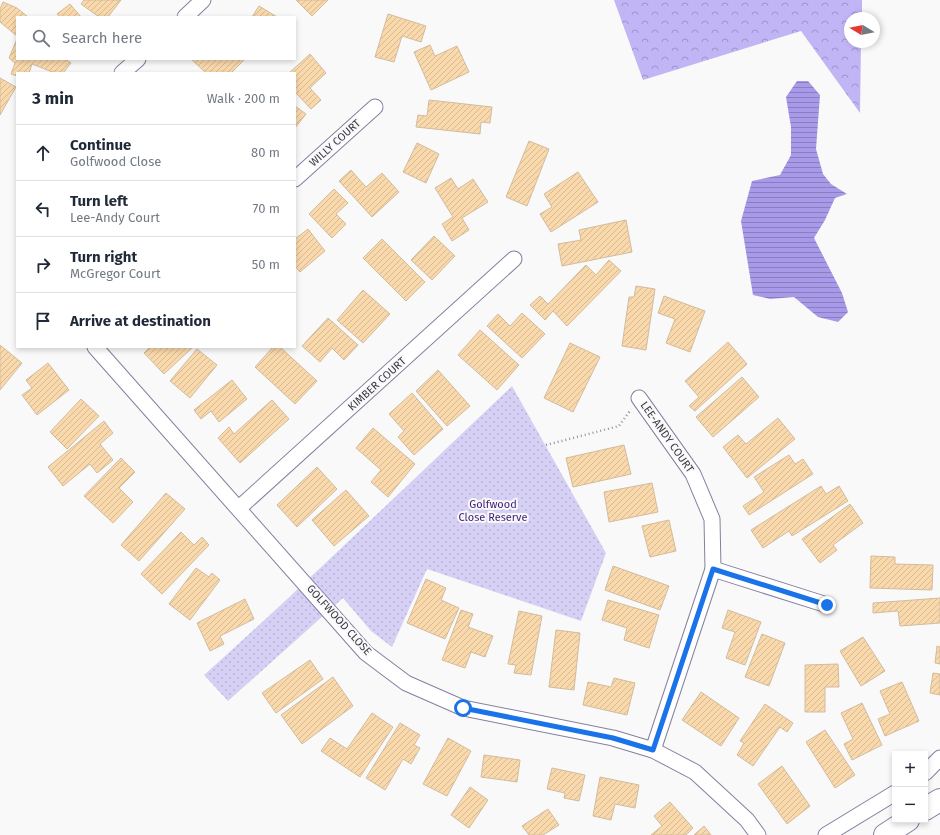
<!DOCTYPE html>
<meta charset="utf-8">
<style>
:root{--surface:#fff;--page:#f6f6f7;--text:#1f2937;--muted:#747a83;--line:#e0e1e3}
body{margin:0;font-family:"Fira Sans",sans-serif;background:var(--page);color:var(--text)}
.controls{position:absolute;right:12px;bottom:12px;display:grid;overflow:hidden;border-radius:0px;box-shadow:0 2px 6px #0003}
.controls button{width:36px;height:36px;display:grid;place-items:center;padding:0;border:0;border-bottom:1px solid var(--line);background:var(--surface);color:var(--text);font:20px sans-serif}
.compass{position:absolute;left:844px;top:12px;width:36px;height:36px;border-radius:50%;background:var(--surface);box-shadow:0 2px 6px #0003;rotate:280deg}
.stop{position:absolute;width:12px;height:12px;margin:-9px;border:3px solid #1a73e8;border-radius:50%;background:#fff}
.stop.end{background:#1a73e8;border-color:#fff;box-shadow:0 1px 4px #0008}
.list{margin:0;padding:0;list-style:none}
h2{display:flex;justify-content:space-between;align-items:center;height:52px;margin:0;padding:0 16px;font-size:17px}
h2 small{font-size:13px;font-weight:400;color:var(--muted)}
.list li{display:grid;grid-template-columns:26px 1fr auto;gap:12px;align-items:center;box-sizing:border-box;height:56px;padding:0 16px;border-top:1px solid var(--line)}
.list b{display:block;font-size:15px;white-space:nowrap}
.list p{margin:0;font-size:13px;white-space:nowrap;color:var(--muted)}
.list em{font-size:13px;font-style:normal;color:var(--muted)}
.icon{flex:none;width:22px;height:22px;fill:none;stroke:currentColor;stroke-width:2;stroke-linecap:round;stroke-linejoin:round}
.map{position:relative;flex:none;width:940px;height:835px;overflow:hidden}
.search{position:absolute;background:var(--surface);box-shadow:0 2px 6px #0003;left:16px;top:16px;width:280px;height:44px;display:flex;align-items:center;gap:10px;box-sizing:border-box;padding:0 14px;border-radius:0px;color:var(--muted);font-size:15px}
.panel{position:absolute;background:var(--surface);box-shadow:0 2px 6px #0003;left:16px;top:72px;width:280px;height:276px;border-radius:0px}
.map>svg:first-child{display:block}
.forest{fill:url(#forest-crowns)}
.park{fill:url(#park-dots)}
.water{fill:url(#water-rules)}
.building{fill:url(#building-hatch);stroke:#d2bc9e}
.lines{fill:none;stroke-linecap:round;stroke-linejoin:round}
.minor-casing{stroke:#857f9f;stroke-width:17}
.primary-casing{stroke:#857f9f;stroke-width:24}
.path{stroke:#949399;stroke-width:2.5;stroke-dasharray:1 3;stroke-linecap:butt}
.minor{stroke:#fff;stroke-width:15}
.primary{stroke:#fff;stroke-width:22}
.route{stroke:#1a73e8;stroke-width:5}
.labels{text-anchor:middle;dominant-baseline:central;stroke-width:4;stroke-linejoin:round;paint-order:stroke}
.street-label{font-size:11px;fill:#3a3845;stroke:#f9f9f9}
.park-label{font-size:11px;fill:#3f1f7b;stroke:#f9f9f9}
</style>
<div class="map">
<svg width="940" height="835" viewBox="0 0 940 835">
<defs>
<pattern id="forest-crowns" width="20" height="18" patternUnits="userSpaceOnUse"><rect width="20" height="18" fill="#c1b5f6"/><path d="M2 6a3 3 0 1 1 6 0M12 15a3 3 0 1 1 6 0" fill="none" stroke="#9e94c9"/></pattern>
<pattern id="park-dots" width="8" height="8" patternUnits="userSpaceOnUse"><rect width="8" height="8" fill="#d6d0f5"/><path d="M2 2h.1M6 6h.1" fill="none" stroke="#b8b3d3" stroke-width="1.8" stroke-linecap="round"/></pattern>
<pattern id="water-rules" width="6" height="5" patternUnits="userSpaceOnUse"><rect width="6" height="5" fill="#a999e9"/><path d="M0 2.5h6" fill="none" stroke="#8b7ebf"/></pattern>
<pattern id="building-hatch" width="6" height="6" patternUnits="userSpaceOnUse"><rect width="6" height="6" fill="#f9d8ab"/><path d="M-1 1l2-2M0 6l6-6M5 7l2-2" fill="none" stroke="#d6ba94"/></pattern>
</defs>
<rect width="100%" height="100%" fill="#f9f9f9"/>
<!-- forest -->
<polygon class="forest" points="614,0 862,0 862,18 850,18 850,42 861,42 860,113 801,31 643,80"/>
<!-- park -->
<path class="park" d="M512,386l94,167 -25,68 -154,-52 -35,78 -21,-16 -28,-33 -115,103 -24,-26c105,-94 206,-193 308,-289z"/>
<!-- water -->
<polygon class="water" points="797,81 808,81 820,95 816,149 823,174 831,184 847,194 835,198 825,220 814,238 842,293 848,312 838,322 818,317 794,297 770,299 753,295 741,221 752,181 780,175 791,155 791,127 786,97"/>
<!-- building -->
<g class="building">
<polygon points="84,0 121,0 108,17 99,17 81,4"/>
<polygon points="296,0 328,0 312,16"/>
<polygon points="3,2 17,8 28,17 17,17 17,36 0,22 0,9"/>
<polygon points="70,4 81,17 60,17 57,14"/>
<polygon points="259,6 277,17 252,17"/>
<polygon points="388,14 426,26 421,42 402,36 394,62 375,57"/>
<polygon points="17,39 17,59 65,59 71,63 63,73 55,73 32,64 29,73 17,73 17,76 11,74 15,63 9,58"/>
<polygon points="430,45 435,56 457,46 469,72 431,90 414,52"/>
<polygon points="310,54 326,73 310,88 321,100 311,109 295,92 295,73 289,73"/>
<polygon points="191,59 245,59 231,73 206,73"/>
<polygon points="0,78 16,87 0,115"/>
<polygon points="429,100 492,107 490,123 481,122 480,134 416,127 418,115 427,116"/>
<polygon points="295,106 306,114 295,128"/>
<polygon points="529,141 549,149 527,206 506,197"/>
<polygon points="417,143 439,154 426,183 403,172"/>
<polygon points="351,170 366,187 382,173 399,192 372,217 339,181"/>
<polygon points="578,172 598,202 551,232 540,214 552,207 544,194"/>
<polygon points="451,178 458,189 473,179 488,202 462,218 469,230 452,241 442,224 453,217 435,188"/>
<polygon points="334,189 348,203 336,214 346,224 332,238 309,214"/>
<polygon points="626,220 632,252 562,266 558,244 581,240 579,230"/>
<polygon points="308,229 325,251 300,272 295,266 295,239"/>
<polygon points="434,236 455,256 432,280 411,260"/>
<polygon points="382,239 425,282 406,301 363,258"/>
<polygon points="609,260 621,271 567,326 553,311 545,320 530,305 540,296 548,304 586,265 596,275"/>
<polygon points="636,286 655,289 646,350 622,346 629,297 634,297"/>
<polygon points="363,290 390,314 363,343 337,320"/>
<polygon points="664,296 705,311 690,352 666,343 675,319 658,313"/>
<polygon points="522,313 545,334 522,358 487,326 498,314 510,326"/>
<polygon points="328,318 358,345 344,360 332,348 320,362 302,346"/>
<polygon points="480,330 519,365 497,390 458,355"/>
<polygon points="728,342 747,364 695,411 689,406 699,397 685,381"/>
<polygon points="570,343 600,357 573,412 544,398"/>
<polygon points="0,345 22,363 0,390"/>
<polygon points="150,347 193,347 164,374 144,353"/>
<polygon points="273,347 280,347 317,381 295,404 255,367"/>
<polygon points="197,349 217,365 190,398 170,381"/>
<polygon points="48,363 69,390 37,415 22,395 32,388 26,380"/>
<polygon points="438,370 470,406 447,426 416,391"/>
<polygon points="742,377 759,397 713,437 696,417"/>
<polygon points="232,380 247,399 219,422 211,411 201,419 194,410"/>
<polygon points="412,393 443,429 414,455 398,437 404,431 389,414"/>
<polygon points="81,399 99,416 67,449 50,432"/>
<polygon points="272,400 289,419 240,463 218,438 229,427 234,434"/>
<polygon points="778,418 795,439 747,478 723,447 738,435 746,444"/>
<polygon points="104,421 113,433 100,444 113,460 97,473 90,464 63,486 48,467"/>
<polygon points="373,428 415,464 388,497 371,482 381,470 356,448"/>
<polygon points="624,445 631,474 573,487 566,458"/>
<polygon points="789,455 795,464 803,459 813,474 749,515 743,506 764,492 754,477"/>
<polygon points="121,458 135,472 119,488 133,502 113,523 84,496"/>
<polygon points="317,467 337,489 297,527 277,505"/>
<polygon points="652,483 658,512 609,522 604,492"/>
<polygon points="821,486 826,494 839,486 848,501 792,536 789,531 763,548 751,530"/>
<polygon points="346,490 369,516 334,546 312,520"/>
<polygon points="166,493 185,509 139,561 121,545"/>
<polygon points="850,504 863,523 833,545 837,550 820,563 802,539"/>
<polygon points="669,520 676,551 650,557 642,526"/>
<polygon points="181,532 194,545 202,537 209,545 162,594 141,574"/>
<polygon points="871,556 895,557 895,564 933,565 932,590 870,588"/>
<polygon points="613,566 669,586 660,610 605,590"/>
<polygon points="196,568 209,577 212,573 220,580 190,620 169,604"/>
<polygon points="426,579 446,588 441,600 459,608 445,639 407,623"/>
<polygon points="940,598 940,623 900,626 898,611 873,613 873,603"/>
<polygon points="245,599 254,619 220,636 224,644 210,651 197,623"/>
<polygon points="608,600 659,615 649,648 624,640 627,628 602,620"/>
<polygon points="461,610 473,614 468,627 493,636 485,657 471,652 465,668 442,660"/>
<polygon points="728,610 761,622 745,665 726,658 735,632 722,628"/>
<polygon points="519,611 542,616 531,675 514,673 516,665 508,664"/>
<polygon points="556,630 580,633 574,690 549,687"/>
<polygon points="762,634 785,643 769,686 745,677"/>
<polygon points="863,637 885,671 861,686 840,651"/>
<polygon points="937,646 940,647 940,664 935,663"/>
<polygon points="310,660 323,679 276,713 262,693"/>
<polygon points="838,664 839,687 825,687 825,712 805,712 805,665"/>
<polygon points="933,673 940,674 940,695 930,693"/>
<polygon points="333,677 353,706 302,744 281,715"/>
<polygon points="614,678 635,683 627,715 583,705 588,682 611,687"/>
<polygon points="902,682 919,721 885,736 878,719 890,714 880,691"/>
<polygon points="701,692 739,718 721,746 682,720"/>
<polygon points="862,703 882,745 852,760 844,744 853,739 841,713"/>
<polygon points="765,704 793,723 787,732 780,727 753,766 737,755 744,743 740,741"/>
<polygon points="372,713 393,727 360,777 321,751 330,738 347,749"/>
<polygon points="400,723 420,735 414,745 420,748 411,764 403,759 385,790 366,778"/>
<polygon points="825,730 855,775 835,788 806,742"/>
<polygon points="448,738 471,751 447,796 423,784"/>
<polygon points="484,755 520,760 517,782 481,777"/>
<polygon points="782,766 810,806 787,824 758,784"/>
<polygon points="552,768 585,775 579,801 564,798 565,793 547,789"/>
<polygon points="600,777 639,785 635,808 615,804 611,820 593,816"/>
<polygon points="470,787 488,800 469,828 451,815"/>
<polygon points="670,802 693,828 686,835 651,835 662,826 654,816"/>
<polygon points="548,809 559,825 543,835 529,835 522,826"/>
<polygon points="704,826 711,835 694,835"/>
</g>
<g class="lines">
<!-- minor casing -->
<g class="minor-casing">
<g id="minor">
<polyline points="185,17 203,0"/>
<polyline points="122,73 138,59"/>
<polyline points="295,179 375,107"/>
<polyline points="95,347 366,653 406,683 463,708 613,738 653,750 695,772 747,820 758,835"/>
<polyline points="639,398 693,474 712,519 713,569 653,750"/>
<polyline points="239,508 514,259"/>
<polyline points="713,569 827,605"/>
<polyline points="925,773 940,758"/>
<polyline points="826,835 895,793"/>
</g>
</g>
<!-- primary casing -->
<g class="primary-casing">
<g id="primary">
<polyline points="925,809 940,800"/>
<polyline points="885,835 908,820"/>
</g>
</g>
<!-- path -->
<polyline class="path" points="546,445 619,426 630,411"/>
<!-- minor -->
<use href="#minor" class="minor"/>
<!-- primary -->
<use href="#primary" class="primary"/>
</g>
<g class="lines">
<!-- route -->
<polyline class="route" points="463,708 613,738 653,750 713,569 827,605"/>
</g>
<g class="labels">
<!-- street labels -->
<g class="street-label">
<text transform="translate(335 143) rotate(-42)">WILLY COURT</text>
<text transform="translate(377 384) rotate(-42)">KIMBER COURT</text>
<text transform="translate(667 437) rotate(55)">LEE-ANDY COURT</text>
<text transform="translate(339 620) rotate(48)">GOLFWOOD CLOSE</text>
</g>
<!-- park labels -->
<g class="park-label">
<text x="493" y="504">Golfwood<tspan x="493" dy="13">Close Reserve</tspan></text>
</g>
</g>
</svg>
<div class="controls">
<button>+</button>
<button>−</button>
</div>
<svg class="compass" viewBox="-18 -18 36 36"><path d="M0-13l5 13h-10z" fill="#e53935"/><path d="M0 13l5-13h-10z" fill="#747a83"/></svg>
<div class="stop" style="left:463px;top:708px"></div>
<div class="stop end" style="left:827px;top:605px"></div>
<div class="search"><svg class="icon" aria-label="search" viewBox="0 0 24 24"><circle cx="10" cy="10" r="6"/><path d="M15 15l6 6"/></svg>Search here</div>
<section class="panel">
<h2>3 min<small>Walk · 200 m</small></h2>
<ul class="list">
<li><svg class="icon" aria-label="ahead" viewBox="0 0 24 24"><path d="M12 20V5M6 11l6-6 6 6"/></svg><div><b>Continue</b><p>Golfwood Close</p></div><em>80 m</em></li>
<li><svg class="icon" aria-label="left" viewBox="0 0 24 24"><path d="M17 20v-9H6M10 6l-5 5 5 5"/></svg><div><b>Turn left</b><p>Lee-Andy Court</p></div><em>70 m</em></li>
<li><svg class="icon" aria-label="right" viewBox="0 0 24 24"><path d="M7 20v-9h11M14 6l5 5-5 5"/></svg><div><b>Turn right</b><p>McGregor Court</p></div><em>50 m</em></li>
<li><svg class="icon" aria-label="arrive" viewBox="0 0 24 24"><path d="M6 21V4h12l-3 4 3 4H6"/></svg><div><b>Arrive at destination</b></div></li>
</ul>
</section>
</div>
